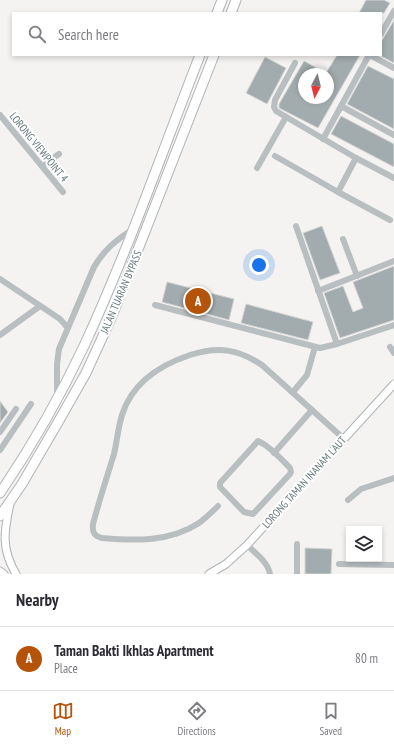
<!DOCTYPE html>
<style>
:root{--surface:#fff;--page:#f7f7f7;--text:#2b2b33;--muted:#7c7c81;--line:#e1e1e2;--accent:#b45309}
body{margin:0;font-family:"PT Sans Narrow",sans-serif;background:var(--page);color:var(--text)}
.controls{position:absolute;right:12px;bottom:12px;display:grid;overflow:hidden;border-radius:0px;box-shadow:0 2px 6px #0003}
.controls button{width:36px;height:36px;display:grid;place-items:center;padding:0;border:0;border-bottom:1px solid var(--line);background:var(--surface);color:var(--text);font:20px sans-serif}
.compass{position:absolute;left:298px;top:68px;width:36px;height:36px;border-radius:50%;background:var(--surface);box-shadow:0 2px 6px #0003;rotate:187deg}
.you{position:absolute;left:259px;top:265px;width:14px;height:14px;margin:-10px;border:3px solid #fff;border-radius:50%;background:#1a73e8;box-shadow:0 0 0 6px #1a73e833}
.badge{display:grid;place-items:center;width:26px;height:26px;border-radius:50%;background:var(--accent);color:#fff;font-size:13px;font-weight:700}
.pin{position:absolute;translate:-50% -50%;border:2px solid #fff;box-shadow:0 1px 4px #0006}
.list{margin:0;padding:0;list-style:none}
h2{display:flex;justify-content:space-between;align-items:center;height:52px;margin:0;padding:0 16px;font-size:17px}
h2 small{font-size:13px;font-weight:400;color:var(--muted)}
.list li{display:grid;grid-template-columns:26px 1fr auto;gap:12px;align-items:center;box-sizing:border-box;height:64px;padding:0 16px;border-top:1px solid var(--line)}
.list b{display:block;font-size:15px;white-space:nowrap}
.list p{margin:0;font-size:13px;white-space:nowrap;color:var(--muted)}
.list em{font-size:13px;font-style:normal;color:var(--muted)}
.icon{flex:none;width:22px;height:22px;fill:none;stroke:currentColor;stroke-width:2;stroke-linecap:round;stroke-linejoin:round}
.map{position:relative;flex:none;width:394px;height:574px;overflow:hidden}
.search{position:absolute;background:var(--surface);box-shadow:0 2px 6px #0003;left:12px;right:12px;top:12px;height:44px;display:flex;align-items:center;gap:10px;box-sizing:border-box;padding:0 14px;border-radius:0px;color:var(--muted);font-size:15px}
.sheet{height:116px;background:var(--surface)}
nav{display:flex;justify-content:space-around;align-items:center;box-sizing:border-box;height:56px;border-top:1px solid var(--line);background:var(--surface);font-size:11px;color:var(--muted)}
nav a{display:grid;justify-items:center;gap:2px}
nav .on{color:var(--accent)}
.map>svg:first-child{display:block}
.building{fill:#a2abad;stroke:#d5d5d4;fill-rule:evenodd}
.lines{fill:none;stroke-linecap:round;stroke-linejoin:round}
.major-casing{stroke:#adb3b4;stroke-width:9}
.highway-casing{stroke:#afb3b5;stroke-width:11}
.minor{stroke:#b9bec0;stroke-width:6}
.major{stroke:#fff;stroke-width:7}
.highway{stroke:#fff;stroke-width:9}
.labels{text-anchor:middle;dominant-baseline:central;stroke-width:4;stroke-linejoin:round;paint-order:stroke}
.street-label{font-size:11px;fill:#67797e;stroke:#fff}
</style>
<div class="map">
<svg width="394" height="574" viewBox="0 0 394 574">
<rect width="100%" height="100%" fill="#f4f3f1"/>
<!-- building -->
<g class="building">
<polygon points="366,0 384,0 390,3 384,13 359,13"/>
<polygon points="394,20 394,63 381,56 381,42"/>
<path d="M337,55h23l-42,73 -39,-20v-4l25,-43 22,12zM304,74h24v24h-24z"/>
<polygon points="265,57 286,68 267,104 246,93"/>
<polygon points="368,66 394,79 394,129 347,104"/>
<polygon points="341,116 394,144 394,167 331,134"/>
<polygon points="322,226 340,273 320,280 303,233"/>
<polygon points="394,266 394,320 340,338 324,293 343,286 353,312 363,308 353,282"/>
<polygon points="167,282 234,299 229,320 162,302"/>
<polygon points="246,304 313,322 308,340 241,323"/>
<polygon points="0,401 8,412 0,423"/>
<polygon points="305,548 332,549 331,574 305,574"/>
</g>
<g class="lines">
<!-- major casing -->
<g class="major-casing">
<g id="major">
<path d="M10,504c-6,27 -9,45 6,70"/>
<polyline points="0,571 4,574"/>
<polyline points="209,574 226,564 247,545 394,384"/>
</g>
</g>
<!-- highway casing -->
<g class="highway-casing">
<g id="highway">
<polyline points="217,13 222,0"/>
<polyline points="231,13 236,0"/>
<path d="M0,493c32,-47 60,-96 84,-147 44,-95 78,-194 116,-291"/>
<polyline points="0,516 22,484 57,424 86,373 112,316 214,55"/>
</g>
</g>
<!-- minor -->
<g class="minor">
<polyline points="381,34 394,11"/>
<polyline points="370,55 394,68"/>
<polyline points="295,63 275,100 274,107 276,111 356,158 394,178"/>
<polyline points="341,106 394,135"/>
<polyline points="0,115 63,192"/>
<polyline points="323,139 369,55"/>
<polyline points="275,156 338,192 390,220"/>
<polyline points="42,166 59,154"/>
<polyline points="257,168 286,117"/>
<polyline points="338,192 356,158"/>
<polyline points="296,226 337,344"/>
<polyline points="343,239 357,276"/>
<polyline points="0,279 60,319 67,327"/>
<polyline points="318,291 394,261"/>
<polyline points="155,305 320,348 337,344 394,325"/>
<polyline points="0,335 40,306"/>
<polyline points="390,347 394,353"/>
<polyline points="293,392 307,375 315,347"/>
<path d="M57,398v-34l2,-15 35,-82c10,-17 22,-27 38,-37"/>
<polyline points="0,432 16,409"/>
<path d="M258,441c12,5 23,18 32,27l1,4 -1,2 -37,40 -9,-2 -24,-25v-4z"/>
<polyline points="0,450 31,404"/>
<polyline points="274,453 312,410"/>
<polyline points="348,500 361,489 394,478"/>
<path d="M218,506c-6,6 -12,12 -19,17 -29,19 -64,18 -97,15 -8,-2 -10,-6 -9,-14 6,-23 14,-47 21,-70 3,-13 4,-26 8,-39 10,-32 38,-50 68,-60 28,-9 48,-6 72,10l81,73"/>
<path d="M247,545c8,8 21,17 23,29"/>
<polyline points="339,564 394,565"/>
<polyline points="297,574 297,544"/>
</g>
<!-- major -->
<use href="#major" class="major"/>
<!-- highway -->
<use href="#highway" class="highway"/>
</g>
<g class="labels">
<!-- street labels -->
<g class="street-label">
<text transform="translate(39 147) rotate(51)">LORONG VIEWPOINT 4</text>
<text transform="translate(121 292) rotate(-67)">JALAN TUARAN BYPASS</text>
<text transform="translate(304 482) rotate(-48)">LORONG TAMAN INANAM LAUT</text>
</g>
</g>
</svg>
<div class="controls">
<button><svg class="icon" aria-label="layers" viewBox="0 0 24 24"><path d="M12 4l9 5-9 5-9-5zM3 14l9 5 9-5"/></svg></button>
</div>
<svg class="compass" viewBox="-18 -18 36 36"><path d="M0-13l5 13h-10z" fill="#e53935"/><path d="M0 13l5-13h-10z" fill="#7c7c81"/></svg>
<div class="you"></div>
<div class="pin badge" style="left:198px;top:301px">A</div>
<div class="search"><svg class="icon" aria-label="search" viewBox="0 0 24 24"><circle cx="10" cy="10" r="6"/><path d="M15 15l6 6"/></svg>Search here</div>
</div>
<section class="sheet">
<h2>Nearby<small></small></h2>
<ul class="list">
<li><span class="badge">A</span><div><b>Taman Bakti Ikhlas Apartment</b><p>Place</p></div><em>80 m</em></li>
</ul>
</section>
<nav>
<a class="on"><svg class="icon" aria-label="map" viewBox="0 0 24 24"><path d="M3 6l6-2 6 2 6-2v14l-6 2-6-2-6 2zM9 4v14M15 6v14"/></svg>Map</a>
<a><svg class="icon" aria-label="directions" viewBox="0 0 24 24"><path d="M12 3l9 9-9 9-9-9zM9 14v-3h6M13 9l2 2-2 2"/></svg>Directions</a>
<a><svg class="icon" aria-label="saved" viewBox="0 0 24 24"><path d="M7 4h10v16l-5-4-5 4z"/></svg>Saved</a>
</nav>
